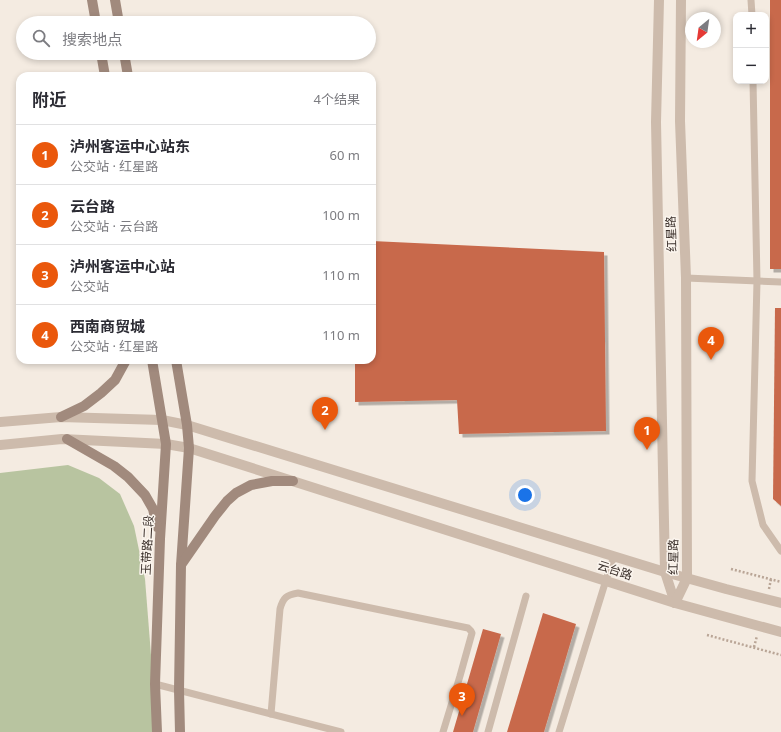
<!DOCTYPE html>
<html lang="zh">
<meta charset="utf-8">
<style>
:root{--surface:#fff;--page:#f7f7f7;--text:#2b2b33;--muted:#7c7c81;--line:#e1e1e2;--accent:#ea580c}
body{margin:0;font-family:"Noto Sans","Noto Sans SC",sans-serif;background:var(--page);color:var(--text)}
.controls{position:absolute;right:12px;top:12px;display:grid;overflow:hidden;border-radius:8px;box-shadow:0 2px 6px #0003}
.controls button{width:36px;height:36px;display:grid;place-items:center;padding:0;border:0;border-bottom:1px solid var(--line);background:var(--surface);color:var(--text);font:20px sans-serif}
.compass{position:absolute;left:685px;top:12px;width:36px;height:36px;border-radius:50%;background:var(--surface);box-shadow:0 2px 6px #0003;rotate:209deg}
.you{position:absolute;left:525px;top:495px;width:14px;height:14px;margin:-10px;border:3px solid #fff;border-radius:50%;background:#1a73e8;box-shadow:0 0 0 6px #1a73e833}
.badge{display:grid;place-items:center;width:26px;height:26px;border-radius:50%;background:var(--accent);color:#fff;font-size:13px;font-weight:700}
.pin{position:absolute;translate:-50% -33px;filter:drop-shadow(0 1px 2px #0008)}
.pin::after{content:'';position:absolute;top:21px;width:14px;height:12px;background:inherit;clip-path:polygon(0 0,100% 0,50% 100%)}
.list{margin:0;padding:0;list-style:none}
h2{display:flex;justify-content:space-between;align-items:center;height:52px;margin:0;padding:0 16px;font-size:17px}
h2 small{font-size:13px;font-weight:400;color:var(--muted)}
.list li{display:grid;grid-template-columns:26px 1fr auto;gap:12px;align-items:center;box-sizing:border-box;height:60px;padding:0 16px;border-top:1px solid var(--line)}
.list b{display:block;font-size:15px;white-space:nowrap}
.list p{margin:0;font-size:13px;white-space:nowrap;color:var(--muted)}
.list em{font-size:13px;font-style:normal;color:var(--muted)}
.icon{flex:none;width:22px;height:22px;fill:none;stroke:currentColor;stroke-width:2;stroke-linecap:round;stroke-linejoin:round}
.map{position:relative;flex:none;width:781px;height:732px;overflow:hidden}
.search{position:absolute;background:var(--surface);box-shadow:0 2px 6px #0003;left:16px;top:16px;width:360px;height:44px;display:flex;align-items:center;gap:10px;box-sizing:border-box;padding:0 14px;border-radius:22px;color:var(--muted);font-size:15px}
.panel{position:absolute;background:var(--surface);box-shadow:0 2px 6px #0003;left:16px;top:72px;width:360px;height:292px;border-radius:12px}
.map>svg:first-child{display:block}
.green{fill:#b8c4a0}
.building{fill:#c8694b;filter:url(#shadow)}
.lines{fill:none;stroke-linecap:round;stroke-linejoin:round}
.path{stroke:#b9a596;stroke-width:2.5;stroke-dasharray:2 2;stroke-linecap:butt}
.service{stroke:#cdbbac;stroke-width:7}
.tertiary{stroke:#cdbbac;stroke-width:10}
.secondary{stroke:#a18a7d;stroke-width:10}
.labels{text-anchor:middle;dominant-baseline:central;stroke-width:3;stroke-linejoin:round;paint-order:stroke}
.street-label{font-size:12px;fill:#3b302b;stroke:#fbf5ee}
</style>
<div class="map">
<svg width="781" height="732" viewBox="0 0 781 732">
<defs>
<filter id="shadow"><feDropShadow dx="3.5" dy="3.5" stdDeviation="0" flood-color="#0004"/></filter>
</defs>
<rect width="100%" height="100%" fill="#f4ebe1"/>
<!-- green -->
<polygon class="green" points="68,465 99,478 120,494 134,526 145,579 154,693 153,732 0,732 0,473"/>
<!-- building -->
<g class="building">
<rect x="770" y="0" width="11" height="269"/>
<polygon points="372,241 604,252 606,431 459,434 457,400 355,402 355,360 372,360"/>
<polygon points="775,308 781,308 781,506 773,499"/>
<polygon points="543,613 576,624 544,732 507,732"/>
<polygon points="483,629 501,634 473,732 453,732"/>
</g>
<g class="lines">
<!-- path -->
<g class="path">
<polyline points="731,569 781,582"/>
<polyline points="769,589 771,579"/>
<polyline points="707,635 781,655"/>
<polyline points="754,647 757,636"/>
</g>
<!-- service -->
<g class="service">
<polyline points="751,0 752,15"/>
<polyline points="753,81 757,281 752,481 763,525 781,551"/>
<polyline points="686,278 781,282"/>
<polyline points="155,684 341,732"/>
<path d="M271,714l9,-105c3,-11 6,-14 18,-16l170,35 3,3 1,2 -12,43 -17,56"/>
<polyline points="488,732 526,596"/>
<polyline points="559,732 606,580 614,556"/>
</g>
<!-- tertiary -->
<g class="tertiary">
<polyline points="659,0 656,122 665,572 675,603"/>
<polyline points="0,422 61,417 162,420 187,425 665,572 726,589 781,603"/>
<polyline points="0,445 62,439 166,444 189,448 675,603 781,632"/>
<polyline points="675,603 687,578 686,278 680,121 681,0"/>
</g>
<!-- secondary -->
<g class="secondary">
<polyline points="92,0 96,23"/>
<polyline points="115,0 119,23"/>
<polyline points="101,53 105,76"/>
<polyline points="124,53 128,76"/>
<polyline points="152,360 166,444 160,539 155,684 157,732"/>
<polyline points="176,360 187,425 189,448 181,565 179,690 180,732"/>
<polyline points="61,417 84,406 101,393 115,380 126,360"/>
<polyline points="67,439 114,466 128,477 145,495 153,509 157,527"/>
<polyline points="181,565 215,516 227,501 236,493 251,485 272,481 293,481"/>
</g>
</g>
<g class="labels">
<!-- street labels -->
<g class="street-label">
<text transform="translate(671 234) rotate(-92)">红星路</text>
<text transform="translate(147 545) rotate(-87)">玉带路二段</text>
<text transform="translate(673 557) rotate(-89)">红星路</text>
<text transform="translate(615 570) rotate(18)">云台路</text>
</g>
</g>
</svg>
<div class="controls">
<button>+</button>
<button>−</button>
</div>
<svg class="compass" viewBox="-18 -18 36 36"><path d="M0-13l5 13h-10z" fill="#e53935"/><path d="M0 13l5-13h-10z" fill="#7c7c81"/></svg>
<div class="you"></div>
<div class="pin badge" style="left:647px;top:450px">1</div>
<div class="pin badge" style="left:325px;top:430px">2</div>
<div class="pin badge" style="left:462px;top:716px">3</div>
<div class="pin badge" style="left:711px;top:360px">4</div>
<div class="search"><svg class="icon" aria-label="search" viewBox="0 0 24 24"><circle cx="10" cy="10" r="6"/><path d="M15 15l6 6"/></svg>搜索地点</div>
<section class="panel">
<h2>附近<small>4个结果</small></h2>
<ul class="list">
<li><span class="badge">1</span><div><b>泸州客运中心站东</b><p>公交站 · 红星路</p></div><em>60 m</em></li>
<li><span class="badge">2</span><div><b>云台路</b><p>公交站 · 云台路</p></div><em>100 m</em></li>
<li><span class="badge">3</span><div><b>泸州客运中心站</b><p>公交站</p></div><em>110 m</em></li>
<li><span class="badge">4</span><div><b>西南商贸城</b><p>公交站 · 红星路</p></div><em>110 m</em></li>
</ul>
</section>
</div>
